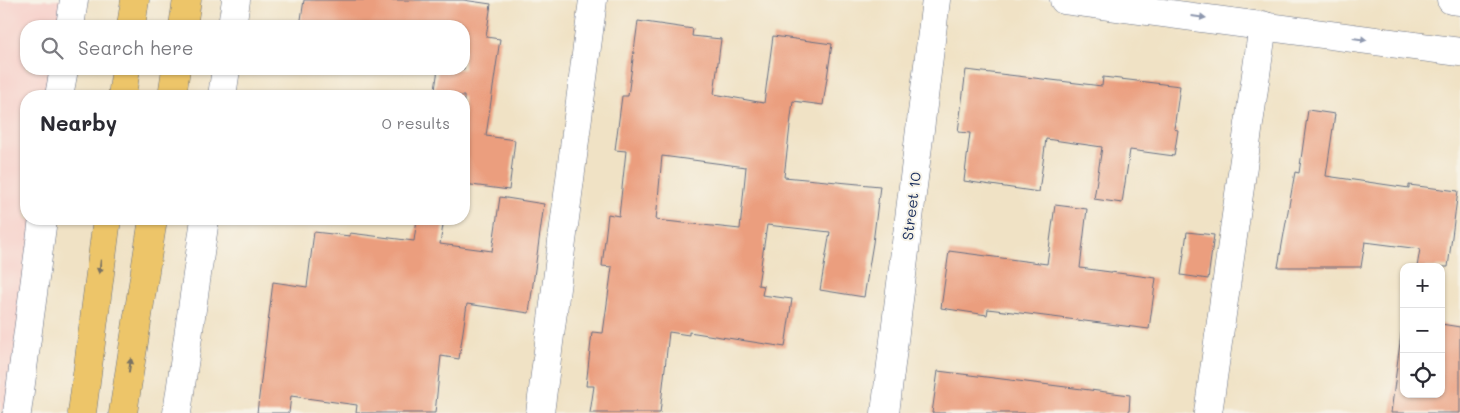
<!DOCTYPE html>
<meta charset="utf-8">
<style>
:root{--surface:#fff;--page:#f7f7f7;--text:#2b2b33;--muted:#7c7c81;--line:#e1e1e2}
body{margin:0;font-family:Mali,sans-serif;background:var(--page);color:var(--text)}
.controls{position:absolute;right:15px;bottom:15px;display:grid;overflow:hidden;border-radius:10px;box-shadow:0 1px 4px #0004}
.controls button{width:45px;height:45px;display:grid;place-items:center;padding:0;border:0;border-bottom:1px solid var(--line);background:var(--surface);color:var(--text);font:25px sans-serif}
.list{margin:0;padding:0;list-style:none}
h2{display:flex;justify-content:space-between;align-items:center;height:65px;margin:0;padding:0 20px;font-size:21px}
h2 small{font-size:16px;font-weight:400;color:var(--muted)}
.icon{flex:none;width:28px;height:28px;fill:none;stroke:currentColor;stroke-width:2;stroke-linecap:round;stroke-linejoin:round}
.map{position:relative;flex:none;width:1460px;height:413px;overflow:hidden}
.search{position:absolute;background:var(--surface);box-shadow:0 1px 4px #0004;left:20px;top:20px;width:450px;height:55px;display:flex;align-items:center;gap:12px;box-sizing:border-box;padding:0 18px;border-radius:20px;color:var(--muted);font-size:19px}
.panel{position:absolute;background:var(--surface);box-shadow:0 1px 4px #0004;left:20px;top:90px;width:450px;height:135px;border-radius:20px}
.map>svg:first-child{display:block}
.built{fill:#f7d0ca}
.building{fill:#eb9e7e;fill-rule:evenodd}
.lines{fill:none;stroke-linecap:round;stroke-linejoin:round}
.minor-casing{stroke:#666e82;stroke-width:29}
.highway-casing{stroke:#666e82;stroke-width:29}
.minor{stroke:#fff;stroke-width:28}
.highway{stroke:#edc569;stroke-width:28}
.oneway{fill:#8d97ae}
.oneway2{fill:#797263}
.labels{text-anchor:middle;dominant-baseline:central;stroke-width:4;stroke-linejoin:round;paint-order:stroke}
.street-label{font-size:15px;fill:#1b2f5e;stroke:#f7f3e8}
</style>
<div class="map">
<svg width="1460" height="413" viewBox="0 0 1460 413">
<rect width="100%" height="100%" fill="#f7f3e8"/>
<filter id="ink" filterUnits="userSpaceOnUse"><feTurbulence type="fractalNoise" baseFrequency=".02" numOctaves="2"/><feDisplacementMap in="SourceGraphic" scale="10" xChannelSelector="R" yChannelSelector="G"/><feConvolveMatrix kernelMatrix="1 2 1 2 8 2 1 2 1" color-interpolation-filters="sRGB"/></filter>
<filter id="wash" filterUnits="userSpaceOnUse"><feTurbulence type="fractalNoise" baseFrequency=".0096" numOctaves="4" result="noise"/><feDisplacementMap in="SourceGraphic" scale="20" xChannelSelector="R" yChannelSelector="G"/><feGaussianBlur stdDeviation="1.12" result="paint"/><feColorMatrix in="noise" values="0 0 0 0 0 0 0 0 0 0 0 0 0 0 0 0 0 1.4 0 .05"/><feComposite in="paint" operator="in"/></filter>
<g filter="url(#wash)">
<rect width="100%" height="100%" fill="#f0e2c5"/>
<!-- built -->
<polygon class="built" points="0,0 74,0 70,26 26,26 26,69 64,69 59,96 26,96 26,219 43,219 17,413 0,413"/>
<g id="blocks">
<!-- building -->
<g class="building">
<polygon points="304,0 463,0 491,4 486,37 500,39 486,136 515,140 509,190 464,184 464,96 434,96 438,69 464,69 464,26 300,26"/>
<path d="M638,21l55,8 -1,7 29,3 -7,55 50,9 9,-67 59,8 -9,61 -30,-4 -9,76 96,9 -7,57 -9,54 -44,-7 10,-58 -63,-7 -9,60 6,1 -2,9 30,4 -7,48 -96,-15v3l-20,-3 -9,81h-70l4,-27h-8l6,-54 11,1 9,-66 -10,-1 6,-52 11,2 7,-65 -11,-1 7,-54h6zM662,156l84,11 -6,62 -84,-9z"/>
<polygon points="966,70 1102,86 1103,77 1180,86 1174,129 1178,130 1174,156 1130,150 1122,203 1094,199 1102,147 1046,139 1039,192 964,181 970,133 958,132"/>
<polygon points="1308,110 1335,114 1326,176 1409,188 1409,185 1458,191 1448,267 1417,267 1420,249 1365,242 1361,267 1278,267 1295,172 1299,173"/>
<polygon points="500,197 544,204 529,313 467,304 459,359 441,356 435,413 356,413 357,405 291,396 289,413 257,413 273,282 307,287 314,232 350,236 350,233 414,241 417,219 444,219 440,244 492,251"/>
<polygon points="1055,205 1087,209 1080,268 1156,278 1149,329 988,309 987,315 941,308 949,251 1047,264"/>
<polygon points="1187,232 1214,235 1208,279 1181,275"/>
<polygon points="1403,319 1404,394 1441,394 1441,324 1460,327 1460,413 1391,413"/>
<polygon points="938,371 1130,395 1129,413 932,413"/>
</g>
</g>
</g>
<g filter="url(#ink)">
<use href="#blocks" fill-opacity="0" stroke="#666e82" stroke-width="1"/>
<g class="lines">
<!-- minor casing -->
<g class="minor-casing">
<g id="minor">
<polyline points="1064,0 1460,52"/>
<polyline points="1451,0 1460,1"/>
<polyline points="70,26 74,0"/>
<polyline points="232,26 236,0"/>
<polyline points="59,96 64,69"/>
<polyline points="222,96 226,69"/>
<polyline points="17,413 43,219"/>
<polyline points="177,413 205,219"/>
<polyline points="540,413 593,0"/>
<polyline points="885,413 936,0"/>
<polyline points="1208,413 1263,25"/>
</g>
</g>
<!-- highway casing -->
<g class="highway-casing">
<g id="highway">
<polyline points="131,26 135,0"/>
<polyline points="183,26 187,0"/>
<polyline points="122,96 126,69"/>
<polyline points="172,96 176,69"/>
<polyline points="82,413 107,219"/>
<polyline points="123,413 153,219"/>
</g>
</g>
<!-- minor -->
<use href="#minor" class="minor"/>
<!-- highway -->
<use href="#highway" class="highway"/>
</g>
<!-- one-way arrows -->
<defs><path id="oneway-solid" d="M-6-.8H1V-3.2L6.5 0L1 3.2V.8H-6Z" transform="scale(1.25)"/></defs>
<g class="oneway">
<use href="#oneway-solid" transform="translate(1199 17) rotate(7)"/>
<use href="#oneway-solid" transform="translate(1360 39) rotate(8)"/>
</g>
<g class="oneway2">
<use href="#oneway-solid" transform="translate(100 267) rotate(97)"/>
<use href="#oneway-solid" transform="translate(130 365) rotate(-81)"/>
</g>
</g>
<g class="labels">
<!-- street labels -->
<g class="street-label">
<text transform="translate(911 206) rotate(-83)">Street 10</text>
</g>
</g>
</svg>
<div class="controls">
<button>+</button>
<button>−</button>
<button><svg class="icon" aria-label="locate" viewBox="0 0 24 24"><circle cx="12" cy="12" r="6"/><path d="M12 2v4M12 18v4M2 12h4M18 12h4"/></svg></button>
</div>
<div class="search"><svg class="icon" aria-label="search" viewBox="0 0 24 24"><circle cx="10" cy="10" r="6"/><path d="M15 15l6 6"/></svg>Search here</div>
<section class="panel">
<h2>Nearby<small>0 results</small></h2>
<ul class="list">
</ul>
</section>
</div>
